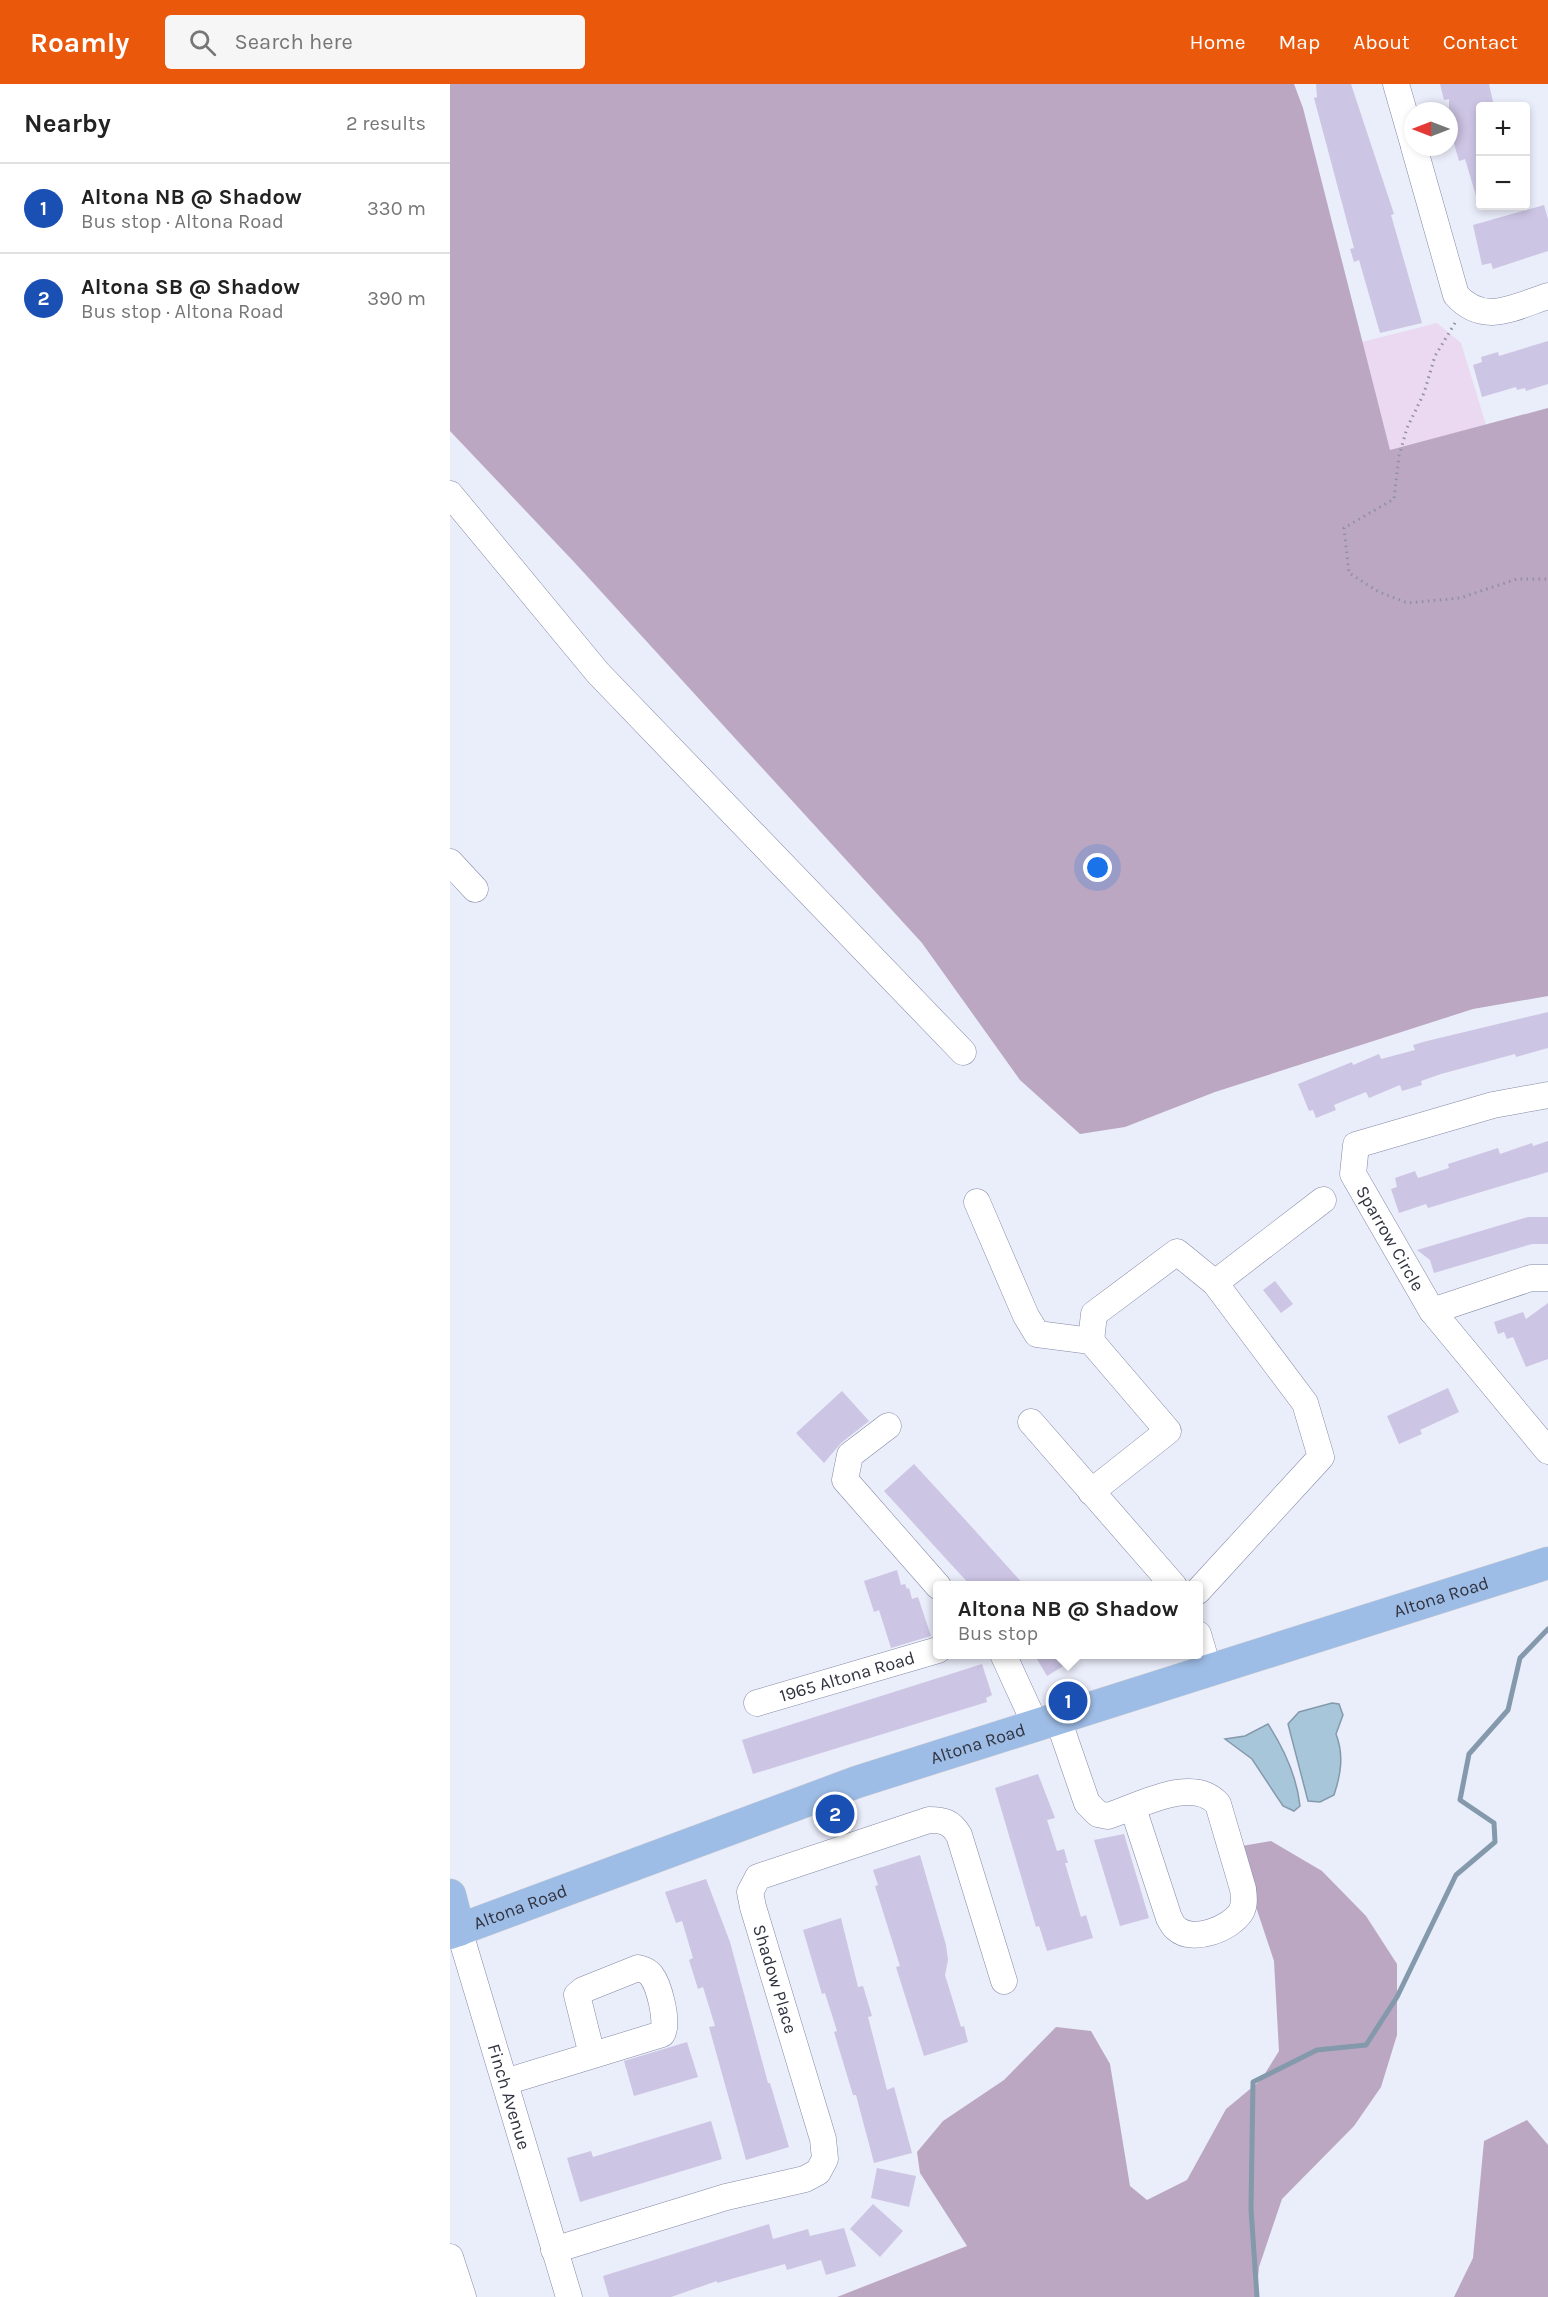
<!DOCTYPE html>
<meta charset="utf-8">
<style>
:root{--surface:#fff;--page:#f6f6f6;--text:#222;--muted:#767676;--line:#e0e0e0;--accent:#ea580c}
body{margin:0;font-family:Karla,sans-serif;background:var(--page);color:var(--text)}
.controls{position:absolute;right:18px;top:18px;display:grid;overflow:hidden;border-radius:6px;box-shadow:0 3px 9px #0003}
.controls button{width:54px;height:54px;display:grid;place-items:center;padding:0;border:0;border-bottom:2px solid var(--line);background:var(--surface);color:var(--text);font:30px sans-serif}
.compass{position:absolute;left:954px;top:18px;width:54px;height:54px;border-radius:50%;background:var(--surface);box-shadow:0 3px 9px #0003;rotate:270deg}
.you{position:absolute;left:648px;top:784px;width:21px;height:21px;margin:-15px;border:4px solid #fff;border-radius:50%;background:#1a73e8;box-shadow:0 0 0 9px #1a73e833}
.badge{display:grid;place-items:center;width:39px;height:39px;border-radius:50%;background:var(--accent);color:#fff;font-size:20px;font-weight:700}
.pin{position:absolute;translate:-50% -50%;border:3px solid #fff;box-shadow:0 2px 6px #0006}
.popup{position:absolute;left:483px;top:1497px;width:270px;height:78px;box-sizing:border-box;display:grid;place-content:center;border-radius:6px;background:var(--surface);filter:drop-shadow(0 2px 4px #0005);font-size:20px;white-space:nowrap;color:var(--muted)}
.popup b{font-size:22px;color:var(--text)}
.popup::after{content:'';position:absolute;left:50%;top:100%;margin-left:-12px;border:12px solid transparent;border-top-color:var(--surface)}
.list{margin:0;padding:0;list-style:none}
h2{display:flex;justify-content:space-between;align-items:center;height:78px;margin:0;padding:0 24px;font-size:26px}
h2 small{font-size:20px;font-weight:400;color:var(--muted)}
.list li{display:grid;grid-template-columns:39px 1fr auto;gap:18px;align-items:center;box-sizing:border-box;height:90px;padding:0 24px;border-top:2px solid var(--line)}
.list b{display:block;font-size:22px;white-space:nowrap}
.list p{margin:0;font-size:20px;white-space:nowrap;color:var(--muted)}
.list em{font-size:20px;font-style:normal;color:var(--muted)}
.icon{flex:none;width:33px;height:33px;fill:none;stroke:currentColor;stroke-width:2;stroke-linecap:round;stroke-linejoin:round}
.map{position:relative;flex:none;width:1098px;height:2213px;overflow:hidden}
header{display:flex;align-items:center;gap:36px;box-sizing:border-box;height:84px;padding:0 30px;background:var(--accent);color:#fff}
header strong{font-size:28px}
nav{display:flex;gap:33px;margin-inline-start:auto;font-size:21px}
.search{width:420px;height:54px;background:var(--page);display:flex;align-items:center;gap:15px;box-sizing:border-box;padding:0 21px;border-radius:6px;color:var(--muted);font-size:22px}
main{display:flex}
aside{flex:1;background:var(--surface)}
.map>svg:first-child{display:block}
.green{fill:#ead9f0}
.forest{fill:#bba7c1}
.water{fill:#a7c6da;stroke:#849aac;stroke-width:1.5}
.lines{fill:none;stroke-linecap:round;stroke-linejoin:round}
.stream{stroke:#849aac;stroke-width:5}
.building{fill:#cdc5e4}
.minor-casing{stroke:#8489a6;stroke-width:27}
.major-casing{stroke:#ceced1;stroke-width:33}
.path{stroke:#8f919e;stroke-width:3;stroke-dasharray:1.5 4.5;stroke-linecap:butt}
.minor{stroke:#fff;stroke-width:26}
.major{stroke:#9ebde6;stroke-width:32}
.labels{text-anchor:middle;dominant-baseline:central;stroke-width:4.5;stroke-linejoin:round;paint-order:stroke}
.street-label{font-size:18px;fill:#31333f;stroke:#fff}
</style>
<header>
<strong>Roamly</strong>
<div class="search"><svg class="icon" aria-label="search" viewBox="0 0 24 24"><circle cx="10" cy="10" r="6"/><path d="M15 15l6 6"/></svg>Search here</div>
<nav><a>Home</a><a>Map</a><a>About</a><a>Contact</a></nav>
</header>
<main>
<aside>
<h2>Nearby<small>2 results</small></h2>
<ul class="list">
<li><span class="badge" style="background:#1a4fb4">1</span><div><b>Altona NB @ Shadow</b><p>Bus stop · Altona Road</p></div><em>330 m</em></li>
<li><span class="badge" style="background:#1a4fb4">2</span><div><b>Altona SB @ Shadow</b><p>Bus stop · Altona Road</p></div><em>390 m</em></li>
</ul>
</aside>
<div class="map">
<svg width="1098" height="2213" viewBox="0 0 1098 2213">
<rect width="100%" height="100%" fill="#eaedfa"/>
<!-- green -->
<polygon class="green" points="987,239 1011,259 1036,341 940,367 912,258"/>
<!-- forest -->
<g class="forest">
<polygon points="0,0 844,0 853,24 940,366 1098,324 1098,912 1023,925 765,1008 675,1043 630,1050 570,996 472,859 125,479 0,347"/>
<polygon points="821,1757 872,1787 916,1832 947,1880 947,1951 931,2003 904,2042 832,2115 809,2183 806,2213 387,2213 517,2162 470,2089 467,2068 493,2037 554,1996 606,1943 641,1947 660,1980 680,2102 697,2116 737,2096 776,2025 811,1996 829,1967 824,1877 786,1763"/>
<polygon points="1077,2036 1098,2061 1098,2213 1004,2213 1023,2174 1034,2057"/>
</g>
<!-- water -->
<g class="water">
<path d="M882,1619l7,1 4,11 -7,19c8,21 5,40 -2,61l-14,7 -12,-1 -20,-77 11,-12z"/>
<path d="M818,1640c16,25 29,53 32,82l-6,5 -11,-5 -31,-47 -27,-20 20,-3z"/>
</g>
<g class="lines">
<!-- stream -->
<polyline class="stream" points="807,2213 801,2125 803,1998 867,1966 916,1961 947,1913 1006,1791 1045,1758 1044,1739 1010,1716 1019,1670 1058,1626 1070,1574 1098,1545"/>
</g>
<!-- building -->
<g class="building">
<polygon points="866,0 901,0 944,130 941,131 972,239 930,249 909,176 904,178 900,165 904,164 864,14 867,13"/>
<polygon points="990,0 1039,0 1044,22 1030,22 1030,115 1027,115 1015,75 1009,77 999,42 999,15 994,16"/>
<polygon points="1094,121 1098,135 1098,167 1043,185 1041,179 1032,181 1023,141"/>
<polygon points="1098,257 1098,300 1076,307 1075,304 1067,306 1066,303 1032,313 1023,281 1032,278 1031,273 1048,268 1049,272"/>
<polygon points="1098,928 1098,964 1066,973 1065,970 991,990 971,997 972,1001 952,1007 950,1001 919,1014 916,1008 884,1021 886,1026 866,1034 863,1026 859,1027 848,1000 902,978 903,981 929,970 931,975 965,966 963,961 977,957"/>
<polygon points="1098,1057 1098,1088 978,1124 976,1120 949,1129 941,1105 947,1103 945,1094 965,1087 968,1094 999,1084 998,1080 1048,1064 1050,1070 1082,1059 1083,1062"/>
<polygon points="1078,1133 1098,1133 1098,1160 1082,1160 984,1189 980,1176 967,1166"/>
<polygon points="825,1197 843,1220 831,1229 813,1206"/>
<polygon points="1098,1219 1098,1275 1076,1283 1063,1253 1057,1255 1054,1248 1048,1250 1044,1238 1073,1228 1076,1235"/>
<polygon points="998,1304 1009,1328 970,1346 972,1350 949,1360 937,1332"/>
<polygon points="392,1307 419,1337 391,1359 374,1379 346,1349"/>
<polygon points="464,1380 520,1441 575,1502 521,1502 487,1465 434,1407"/>
<polygon points="447,1486 451,1501 455,1500 457,1505 459,1504 462,1515 468,1513 481,1552 441,1564 429,1526 424,1528 414,1497"/>
<polygon points="584,1570 633,1570 597,1592"/>
<polygon points="532,1580 542,1611 536,1614 537,1618 303,1690 292,1656"/>
<polygon points="588,1690 605,1734 597,1736 607,1767 614,1765 618,1779 615,1779 631,1833 636,1831 643,1854 597,1867 589,1842 586,1843 545,1704"/>
<polygon points="674,1750 699,1834 670,1842 644,1756"/>
<polygon points="470,1771 496,1861 498,1876 495,1891 511,1943 514,1942 518,1958 474,1972 446,1883 450,1882 425,1802 428,1801 423,1786"/>
<polygon points="256,1795 280,1858 318,1999 320,1999 339,2063 296,2076 259,1943 265,1942 253,1903 248,1905 239,1876 243,1874 232,1837 226,1839 215,1808"/>
<polygon points="391,1834 408,1903 413,1902 422,1932 418,1933 437,2006 444,2003 462,2069 424,2079 406,2011 403,2011 384,1948 387,1947 375,1909 372,1910 353,1846"/>
<polygon points="237,1958 248,1993 184,2012 174,1977"/>
<polygon points="261,2037 272,2075 130,2118 117,2074 141,2067 143,2073"/>
<polygon points="427,2084 466,2092 459,2123 421,2114"/>
<polygon points="423,2120 453,2147 430,2173 400,2145"/>
<polygon points="319,2140 323,2155 358,2145 360,2152 394,2144 406,2182 376,2191 371,2176 337,2186 335,2180 267,2199 267,2197 221,2213 159,2213 153,2192"/>
</g>
<g class="lines">
<!-- minor casing -->
<g class="minor-casing">
<g id="minor">
<polyline points="946,0 963,59"/>
<path d="M964,63l42,148c28,31 58,12 92,1"/>
<polyline points="0,410 148,589 513,968"/>
<polyline points="0,778 25,805"/>
<path id="s1" d="M1098,1011l-55,10 -137,40 -3,29 79,137 116,140"/>
<polyline points="527,1118 576,1232 587,1250 641,1257 718,1347 641,1408"/>
<polyline points="765,1199 873,1116"/>
<polyline points="982,1227 1081,1194 1098,1194"/>
<polyline points="641,1257 644,1230 727,1168 765,1199 855,1319 871,1373 748,1507"/>
<polyline points="581,1338 724,1502"/>
<polyline points="438,1342 400,1371 395,1396 488,1502"/>
<polyline points="748,1550 759,1587"/>
<polyline points="553,1570 586,1642"/>
<path id="s2" d="M307,1619l181,-53"/>
<path d="M608,1635l29,84 11,11 10,2c31,-10 85,-41 110,-12l25,85c1,8 2,16 -2,23 -11,17 -48,31 -64,17 -4,-2 -6,-8 -8,-11l-36,-110"/>
<path id="s3" d="M9,1846l110,367"/>
<path d="M55,1998l157,-48c7,-11 -3,-49 -11,-59 -4,-5 -7,-5 -13,-7l-55,22 -6,5 15,60"/>
<path d="M104,2166l172,-53 79,-18 13,-7 7,-13 -2,-20 -70,-232 -3,-15 8,-15 171,-57c15,0 22,2 30,15l45,146"/>
<polyline points="0,2173 13,2213"/>
</g>
</g>
<!-- major casing -->
<g class="major-casing">
<g id="major">
<polyline points="0,1811 9,1846"/>
<path id="s4" d="M0,1849l407,-151 691,-219"/>
</g>
</g>
<!-- path -->
<polyline class="path" points="1005,239 985,272 974,309 957,344 949,372 944,415 894,444 899,489 929,508 958,519 1010,514 1067,495 1098,495"/>
<!-- minor -->
<use href="#minor" class="minor"/>
<!-- major -->
<use href="#major" class="major"/>
</g>
<g class="labels">
<!-- street labels -->
<g class="street-label">
<text stroke="none"><textPath href="#s1" startOffset="302">Sparrow Circle</textPath></text>
<text stroke="none"><textPath href="#s4" startOffset="1047">Altona Road</textPath></text>
<text stroke="none"><textPath href="#s2" startOffset="94">1965 Altona Road</textPath></text>
<text stroke="none"><textPath href="#s4" startOffset="561">Altona Road</textPath></text>
<text stroke="none"><textPath href="#s4" startOffset="75">Altona Road</textPath></text>
<text transform="translate(325 1895) rotate(73)">Shadow Place</text>
<text stroke="none"><textPath href="#s3" startOffset="174">Finch Avenue</textPath></text>
</g>
</g>
</svg>
<div class="controls">
<button>+</button>
<button>−</button>
</div>
<svg class="compass" viewBox="-18 -18 36 36"><path d="M0-13l5 13h-10z" fill="#e53935"/><path d="M0 13l5-13h-10z" fill="#767676"/></svg>
<div class="you"></div>
<div class="pin badge" style="left:618px;top:1617px;background:#1a4fb4">1</div>
<div class="popup"><b>Altona NB @ Shadow</b>Bus stop</div>
<div class="pin badge" style="left:385px;top:1730px;background:#1a4fb4">2</div>
</div>
</main>
